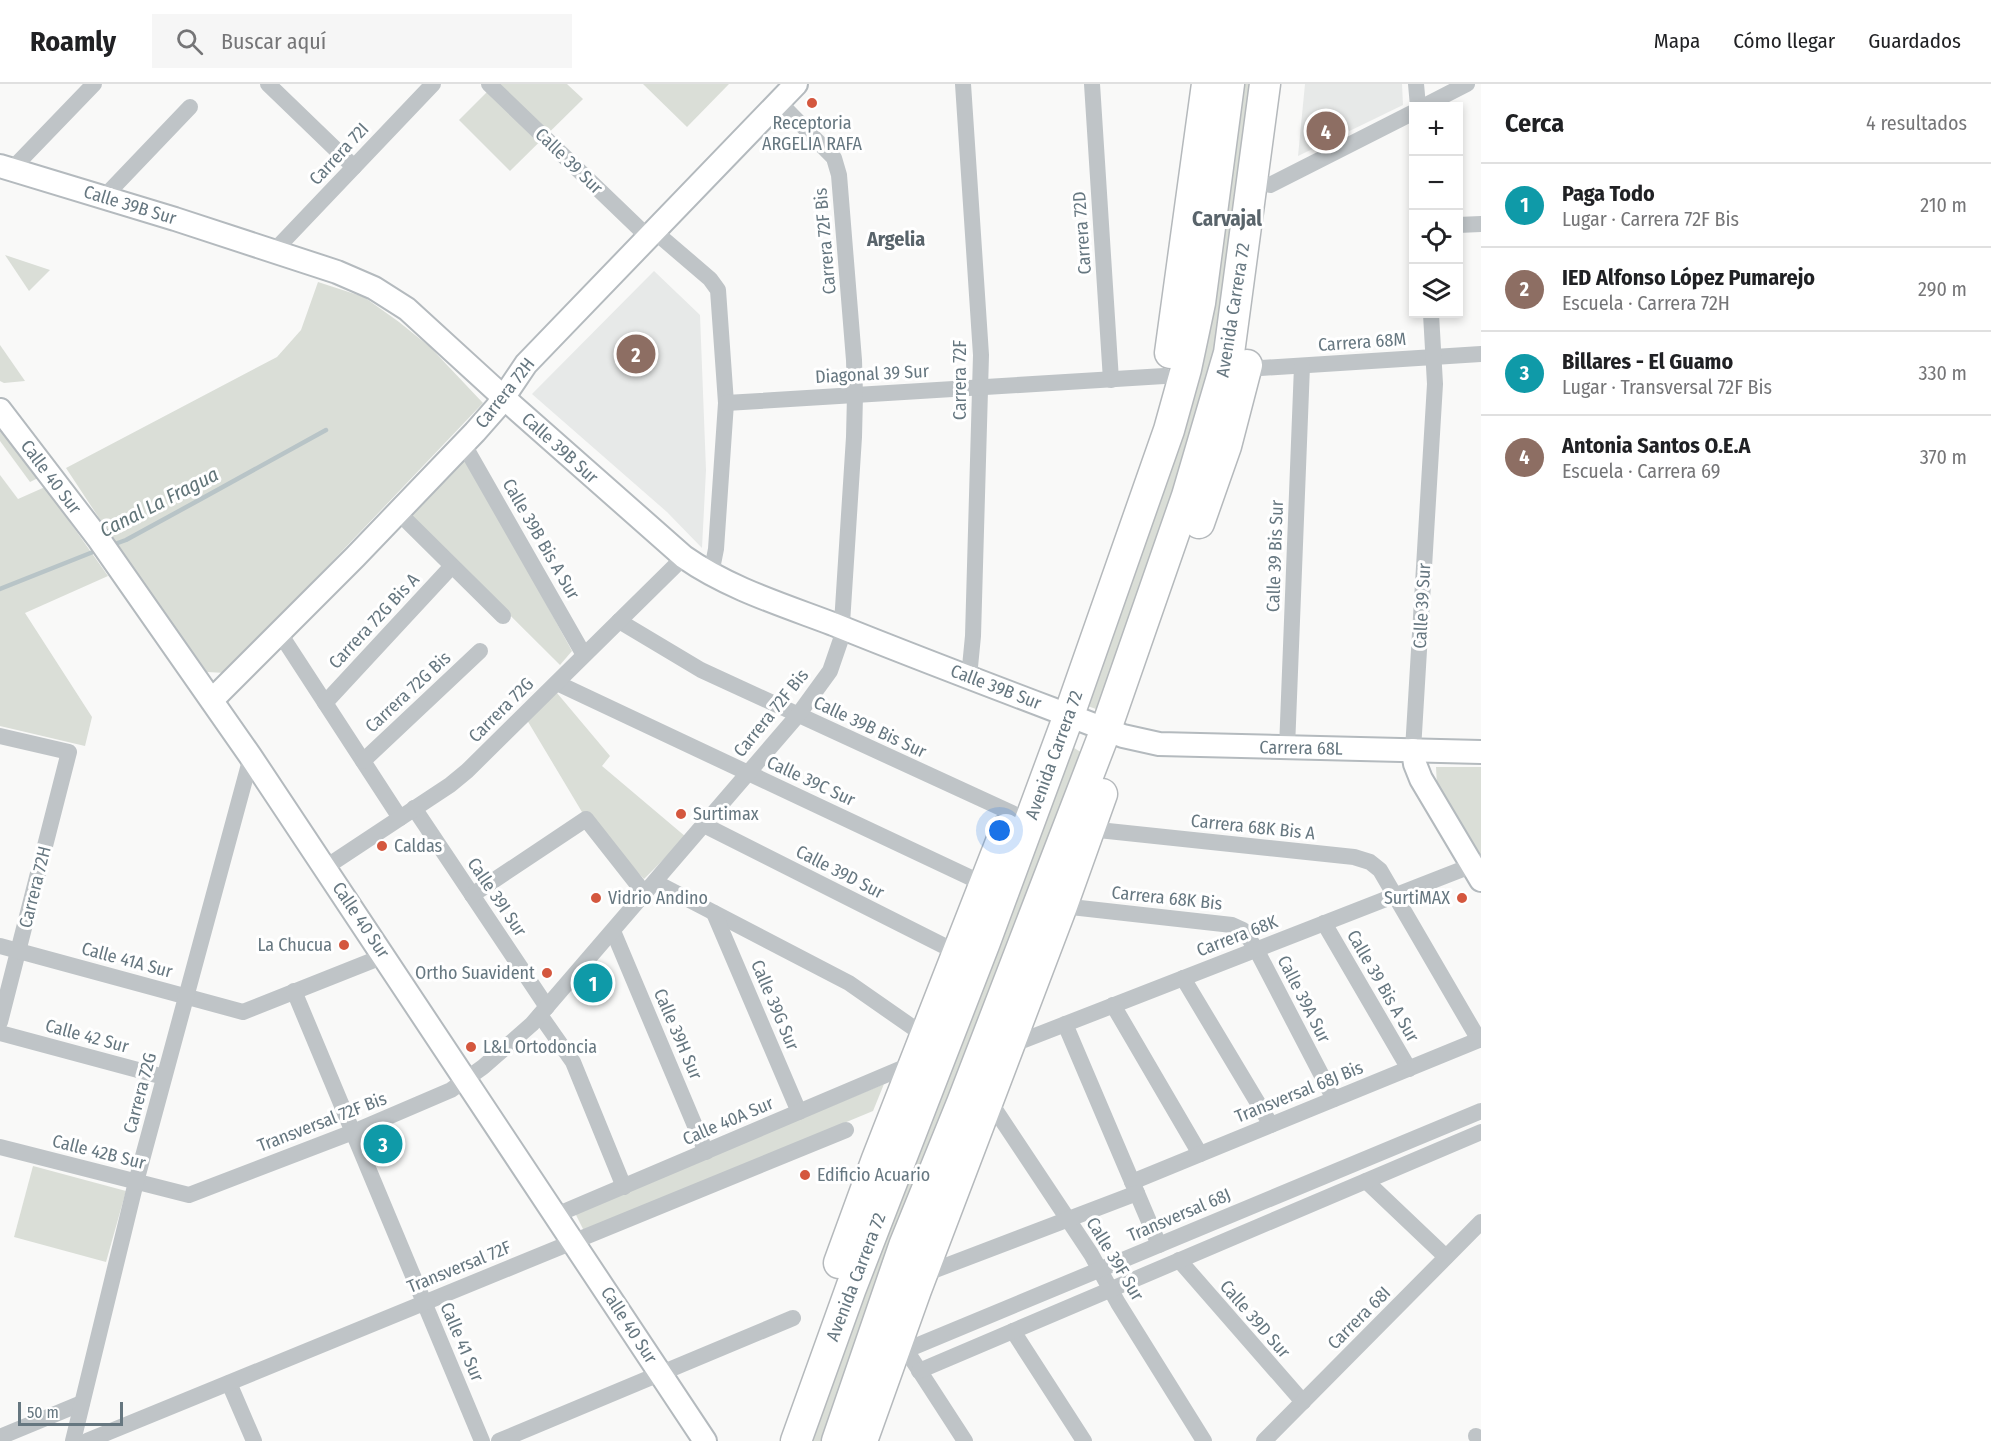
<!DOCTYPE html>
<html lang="es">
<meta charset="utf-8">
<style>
:root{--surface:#fff;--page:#f6f6f6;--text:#202124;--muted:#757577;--line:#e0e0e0;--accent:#7c3aed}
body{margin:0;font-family:"Fira Sans Condensed",sans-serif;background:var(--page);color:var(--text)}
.controls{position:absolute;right:18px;top:18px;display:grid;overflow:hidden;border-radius:0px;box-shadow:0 3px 9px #0003}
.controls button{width:54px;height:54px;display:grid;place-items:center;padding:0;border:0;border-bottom:2px solid var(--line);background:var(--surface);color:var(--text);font:30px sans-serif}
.scale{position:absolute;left:18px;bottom:15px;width:105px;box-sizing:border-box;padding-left:6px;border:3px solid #667780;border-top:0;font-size:16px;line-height:21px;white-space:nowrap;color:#667780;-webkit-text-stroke:4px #fff;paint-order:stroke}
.you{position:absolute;left:1000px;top:747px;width:21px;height:21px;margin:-15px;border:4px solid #fff;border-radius:50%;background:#1a73e8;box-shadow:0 0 0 9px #1a73e833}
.badge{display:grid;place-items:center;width:39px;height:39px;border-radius:50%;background:var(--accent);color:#fff;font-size:20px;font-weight:700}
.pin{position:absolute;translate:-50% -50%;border:3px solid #fff;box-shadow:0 2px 6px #0006}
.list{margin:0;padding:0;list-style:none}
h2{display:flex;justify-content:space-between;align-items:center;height:78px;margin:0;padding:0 24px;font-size:26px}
h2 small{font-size:20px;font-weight:400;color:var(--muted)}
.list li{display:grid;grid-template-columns:39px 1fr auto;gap:18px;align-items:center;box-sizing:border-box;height:84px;padding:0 24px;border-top:2px solid var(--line)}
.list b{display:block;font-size:22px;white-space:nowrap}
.list p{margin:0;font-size:20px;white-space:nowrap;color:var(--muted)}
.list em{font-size:20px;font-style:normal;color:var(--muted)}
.icon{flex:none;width:33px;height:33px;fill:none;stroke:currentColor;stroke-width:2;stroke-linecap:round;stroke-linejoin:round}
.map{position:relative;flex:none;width:1481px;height:1357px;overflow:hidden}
header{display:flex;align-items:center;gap:36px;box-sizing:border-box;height:84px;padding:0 30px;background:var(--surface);border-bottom:2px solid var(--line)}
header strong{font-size:28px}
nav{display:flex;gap:33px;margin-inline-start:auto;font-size:21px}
.search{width:420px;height:54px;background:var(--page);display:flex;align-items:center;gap:15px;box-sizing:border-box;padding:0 21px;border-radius:0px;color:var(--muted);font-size:22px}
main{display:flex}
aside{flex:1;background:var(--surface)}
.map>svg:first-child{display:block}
.built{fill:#e7e9e8}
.green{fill:#daded7}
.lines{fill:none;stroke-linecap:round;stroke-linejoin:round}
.stream{stroke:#b8c4c7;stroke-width:4.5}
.secondary-casing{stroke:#b4babe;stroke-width:26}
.highway-casing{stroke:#b5b9bc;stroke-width:33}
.street{stroke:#bfc4c7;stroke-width:16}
.secondary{stroke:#fff;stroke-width:22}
.highway{stroke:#fff;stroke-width:30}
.poi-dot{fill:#d4573e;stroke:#fff;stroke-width:2}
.labels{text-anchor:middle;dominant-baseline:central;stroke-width:6;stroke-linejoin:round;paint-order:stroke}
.poi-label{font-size:18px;fill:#667780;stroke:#fff;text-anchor:start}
.street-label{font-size:18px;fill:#667780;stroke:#fff}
.neighbourhood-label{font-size:20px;font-weight:bold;fill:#59646b;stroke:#fff}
.water-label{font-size:20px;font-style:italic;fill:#627579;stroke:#fff}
.quarter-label{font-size:21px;font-weight:bold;fill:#59646b;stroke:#fff}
</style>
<header>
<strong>Roamly</strong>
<div class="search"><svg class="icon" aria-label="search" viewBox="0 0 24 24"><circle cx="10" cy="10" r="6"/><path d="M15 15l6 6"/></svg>Buscar aquí</div>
<nav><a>Mapa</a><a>Cómo llegar</a><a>Guardados</a></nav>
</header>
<main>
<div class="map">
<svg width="1481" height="1357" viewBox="0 0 1481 1357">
<rect width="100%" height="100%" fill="#f9f9f8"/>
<!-- built -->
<g class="built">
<polygon points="1305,0 1402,0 1403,21 1298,72"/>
<polygon points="654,187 700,231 706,386 702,464 667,428 532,310"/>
</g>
<!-- green -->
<g class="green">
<polygon points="495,0 567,0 583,15 510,87 459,36"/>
<polygon points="643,0 729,0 687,43"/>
<polygon points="1240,0 1261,0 1224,265 1104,628 1085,621 1150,435"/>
<polygon points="5,171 50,186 29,207"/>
<polygon points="318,198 364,213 399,238 430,263 483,319 226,589 207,588 130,481 66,384 277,273 301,246"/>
<polygon points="0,261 25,297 4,299 0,297"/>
<polygon points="0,342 38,394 30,398 0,357"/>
<polygon points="464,370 572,567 560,581 408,430"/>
<polygon points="0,391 18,415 45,403 108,492 25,529 92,633 85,662 0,642"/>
<polygon points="557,609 610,672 602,682 686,753 644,795 582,728 527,636"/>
<polygon points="1071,662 1087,672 827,1357 811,1357 857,1223"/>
<polygon points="1436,683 1481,683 1481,773 1476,775 1437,702"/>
<polygon points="884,1000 873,1027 584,1147 575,1129"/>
<polygon points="33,1082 126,1107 106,1178 14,1153"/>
</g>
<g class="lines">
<!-- stream -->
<g class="stream">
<polyline points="112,461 126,456 201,415 326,346"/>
<polyline points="0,505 98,466"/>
</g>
<!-- secondary casing -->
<g class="secondary-casing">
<g id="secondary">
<path d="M0,82l175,53 162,53 37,16 33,21 106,97 171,151c44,31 99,48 149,67 96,39 193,75 290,112l36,8 322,8"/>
<polyline points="0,326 98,454 251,673 705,1357"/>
<polyline points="212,616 355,473 475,348 497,323 526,280 796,0"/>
<polyline points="1413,666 1415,680 1421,695 1481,796"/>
</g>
</g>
<!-- highway casing -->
<g class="highway-casing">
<g id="highway">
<polyline points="1170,269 1207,0"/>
<polyline points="1199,439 1226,362 1247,281"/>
<polyline points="839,1179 877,1075 1006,745"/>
<polyline points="796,1357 851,1204 985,858 1069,631 1169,346 1186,285 1200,219 1229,0"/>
<polyline points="837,1357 904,1162 962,1019 1106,645 1187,412 1229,269 1265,0"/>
<polyline points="862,1357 916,1206 1062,822 1102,710"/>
</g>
</g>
<!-- street -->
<g class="street">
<polyline points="268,0 354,83"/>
<polyline points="489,0 648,153"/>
<polyline points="963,0 981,271 973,552 969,593"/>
<polyline points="1092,0 1111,296"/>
<polyline points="1416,0 1418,22"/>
<polyline points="1424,22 1467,0"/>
<polyline points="12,85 94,0"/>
<polyline points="1270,101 1414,28"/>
<polyline points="104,113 190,23"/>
<polyline points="1458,141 1481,140"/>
<polyline points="654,147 710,195 718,206 726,319 716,465 711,490"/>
<polyline points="274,167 433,0"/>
<polyline points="1246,285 1481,270"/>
<polyline points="726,319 1164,292"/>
<polyline points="463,359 584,571"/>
<polyline points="408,438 503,532"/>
<polyline points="619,537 701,586 1012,729"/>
<polyline points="279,548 400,734"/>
<polyline points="557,599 984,800"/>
<polyline points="325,619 452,482"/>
<polyline points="0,652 69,668 0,938"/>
<polyline points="1287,664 1302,282"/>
<polyline points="1413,666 1435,300 1431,230"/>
<polyline points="363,677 480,567"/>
<polyline points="414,724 547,923"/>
<polyline points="704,741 958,869"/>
<polyline points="1089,745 1354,773 1370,778 1380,786 1479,956"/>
<polyline points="326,783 450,701 467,687 684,473"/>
<polyline points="655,798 849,899 925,952"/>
<polyline points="472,811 586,735 645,810"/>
<polyline points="1062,822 1232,841 1243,846 1256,865 1334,1015"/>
<polyline points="714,829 799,1028"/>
<polyline points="1324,839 1409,985"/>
<polyline points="613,847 706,1068"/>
<polyline points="0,862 243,928 384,872"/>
<polyline points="1183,894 1271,1041"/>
<polyline points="294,907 482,1357"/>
<polyline points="1113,921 1200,1070"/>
<polyline points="540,931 573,978 624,1103"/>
<polyline points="1065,940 1159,1161"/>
<polyline points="0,949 164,993"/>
<polyline points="1009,962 1481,778"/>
<polyline points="988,1015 1091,1170 1118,1219 1204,1357"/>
<polyline points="0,1063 189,1111 353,1048 451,1006 483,983 532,940 798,631 830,587 841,555 854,353 855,311 854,276 839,91 834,74 779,18"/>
<polyline points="1366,1097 1446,1173"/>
<polyline points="1132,1098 1481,955"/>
<polyline points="556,1131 914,979"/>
<polyline points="1179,1176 1303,1318"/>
<polyline points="922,1191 1137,1109"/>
<polyline points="1013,1247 1084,1357"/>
<polyline points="906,1266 965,1357"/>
<polyline points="892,1272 1481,1027"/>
<polyline points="919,1287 1481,1048"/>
<polyline points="229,1299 254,1357"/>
<polyline points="1476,1352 1481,1357"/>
<polyline points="0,1353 82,1319"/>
<polyline points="73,1357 136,1098 251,673"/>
<polyline points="87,1357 846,1046"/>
<polyline points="499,1357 793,1234"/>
<polyline points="1264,1357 1481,1138"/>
</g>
<!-- secondary -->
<use href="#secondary" class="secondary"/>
<!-- highway -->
<use href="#highway" class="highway"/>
</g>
<!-- markers -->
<g class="poi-dot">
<circle cx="812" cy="19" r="6"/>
<circle cx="681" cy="730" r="6"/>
<circle cx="382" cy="762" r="6"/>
<circle cx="596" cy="814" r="6"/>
<circle cx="1462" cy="814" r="6"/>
<circle cx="344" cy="861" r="6"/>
<circle cx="547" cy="889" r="6"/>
<circle cx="471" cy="963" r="6"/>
<circle cx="805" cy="1091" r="6"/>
</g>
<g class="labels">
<!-- poi labels -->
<g class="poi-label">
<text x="812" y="39" text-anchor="middle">Receptoria<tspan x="812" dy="21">ARGELIA RAFA</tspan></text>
<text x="693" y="730">Surtimax</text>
<text x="394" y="762">Caldas</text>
<text x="608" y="814">Vidrio Andino</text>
<text x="1450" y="814" text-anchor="end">SurtiMAX</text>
<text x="332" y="861" text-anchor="end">La Chucua</text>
<text x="535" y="889" text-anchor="end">Ortho Suavident</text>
<text x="483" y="963">L&amp;L Ortodoncia</text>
<text x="817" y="1091">Edificio Acuario</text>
</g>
<!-- street labels -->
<g class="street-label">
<text transform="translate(339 70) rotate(-47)">Carrera 72I</text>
<text transform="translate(569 77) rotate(44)">Calle 39 Sur</text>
<text transform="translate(130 121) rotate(17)">Calle 39B Sur</text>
<text transform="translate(1082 149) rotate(-94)">Carrera 72D</text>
<text transform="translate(825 157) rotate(-95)">Carrera 72F Bis</text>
<text transform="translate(1233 226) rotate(-81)">Avenida Carrera 72</text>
<text transform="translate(1362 258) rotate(-4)">Carrera 68M</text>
<text transform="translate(872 290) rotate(-3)">Diagonal 39 Sur</text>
<text transform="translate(960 296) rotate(-90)">Carrera 72F</text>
<text transform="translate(505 309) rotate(-52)">Carrera 72H</text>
<text transform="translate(560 364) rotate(42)">Calle 39B Sur</text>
<text transform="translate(51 393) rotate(53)">Calle 40 Sur</text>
<text transform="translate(541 455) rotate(60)">Calle 39B Bis A Sur</text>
<text transform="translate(1275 472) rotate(-88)">Calle 39 Bis Sur</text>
<text transform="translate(1422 522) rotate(-87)">Calle 39 Sur</text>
<text transform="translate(374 537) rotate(-47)">Carrera 72G Bis A</text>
<text transform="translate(996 603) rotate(21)">Calle 39B Sur</text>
<text transform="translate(408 608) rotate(-43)">Carrera 72G Bis</text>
<text transform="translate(501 626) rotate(-45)">Carrera 72G</text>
<text transform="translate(771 629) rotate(-51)">Carrera 72F Bis</text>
<text transform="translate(870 643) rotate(25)">Calle 39B Bis Sur</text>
<text transform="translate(1301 664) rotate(1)">Carrera 68L</text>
<text transform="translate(1054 671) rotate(-70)">Avenida Carrera 72</text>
<text transform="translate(811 697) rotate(25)">Calle 39C Sur</text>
<text transform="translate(1253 743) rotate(6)">Carrera 68K Bis A</text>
<text transform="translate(840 788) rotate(27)">Calle 39D Sur</text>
<text transform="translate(35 803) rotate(-76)">Carrera 72H</text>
<text transform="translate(497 813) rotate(56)">Calle 39I Sur</text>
<text transform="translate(1167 814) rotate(6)">Carrera 68K Bis</text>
<text transform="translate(361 836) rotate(56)">Calle 40 Sur</text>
<text transform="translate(1237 852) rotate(-21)">Carrera 68K</text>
<text transform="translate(127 876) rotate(15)">Calle 41A Sur</text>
<text transform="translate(1383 902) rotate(60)">Calle 39 Bis A Sur</text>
<text transform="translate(1304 915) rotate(63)">Calle 39A Sur</text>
<text transform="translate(775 921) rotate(67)">Calle 39G Sur</text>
<text transform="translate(678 950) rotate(67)">Calle 39H Sur</text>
<text transform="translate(87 952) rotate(15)">Calle 42 Sur</text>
<text transform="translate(1299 1008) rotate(-22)">Transversal 68J Bis</text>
<text transform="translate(140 1009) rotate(-75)">Carrera 72G</text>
<text transform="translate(728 1037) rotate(-23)">Calle 40A Sur</text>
<text transform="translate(322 1038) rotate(-21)">Transversal 72F Bis</text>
<text transform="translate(99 1068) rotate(14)">Calle 42B Sur</text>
<text transform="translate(1179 1131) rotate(-23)">Transversal 68J</text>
<text transform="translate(1115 1175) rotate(59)">Calle 39F Sur</text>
<text transform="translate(459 1183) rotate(-22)">Transversal 72F</text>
<text transform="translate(856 1193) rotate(-69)">Avenida Carrera 72</text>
<text transform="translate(1359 1234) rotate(-45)">Carrera 68I</text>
<text transform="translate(1255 1235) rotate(49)">Calle 39D Sur</text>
<text transform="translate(629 1241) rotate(57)">Calle 40 Sur</text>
<text transform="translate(462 1258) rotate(67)">Calle 41 Sur</text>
</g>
<!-- neighbourhood labels -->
<g class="neighbourhood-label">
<text x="896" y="155">Argelia</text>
</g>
<!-- water labels -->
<g class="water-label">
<text transform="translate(159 418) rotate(-27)">Canal La Fragua</text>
</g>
<!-- quarter labels -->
<g class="quarter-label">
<text x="1227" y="135">Carvajal</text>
</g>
</g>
</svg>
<div class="controls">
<button>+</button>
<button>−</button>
<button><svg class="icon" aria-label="locate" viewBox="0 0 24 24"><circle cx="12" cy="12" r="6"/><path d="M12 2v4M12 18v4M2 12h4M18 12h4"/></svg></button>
<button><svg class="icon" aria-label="layers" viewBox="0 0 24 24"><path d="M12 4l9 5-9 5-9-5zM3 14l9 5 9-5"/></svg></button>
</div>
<div class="scale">50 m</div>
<div class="you"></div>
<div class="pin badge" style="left:593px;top:899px;background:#0f9aa8">1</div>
<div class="pin badge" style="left:636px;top:270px;background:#8d6e63">2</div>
<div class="pin badge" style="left:383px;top:1060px;background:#0f9aa8">3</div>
<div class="pin badge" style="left:1326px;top:47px;background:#8d6e63">4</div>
</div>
<aside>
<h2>Cerca<small>4 resultados</small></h2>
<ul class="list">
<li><span class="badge" style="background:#0f9aa8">1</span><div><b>Paga Todo</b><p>Lugar · Carrera 72F Bis</p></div><em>210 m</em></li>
<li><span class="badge" style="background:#8d6e63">2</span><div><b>IED Alfonso López Pumarejo</b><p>Escuela · Carrera 72H</p></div><em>290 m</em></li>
<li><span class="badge" style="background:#0f9aa8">3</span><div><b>Billares - El Guamo</b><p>Lugar · Transversal 72F Bis</p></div><em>330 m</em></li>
<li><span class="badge" style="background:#8d6e63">4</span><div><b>Antonia Santos O.E.A</b><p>Escuela · Carrera 69</p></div><em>370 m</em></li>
</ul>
</aside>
</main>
